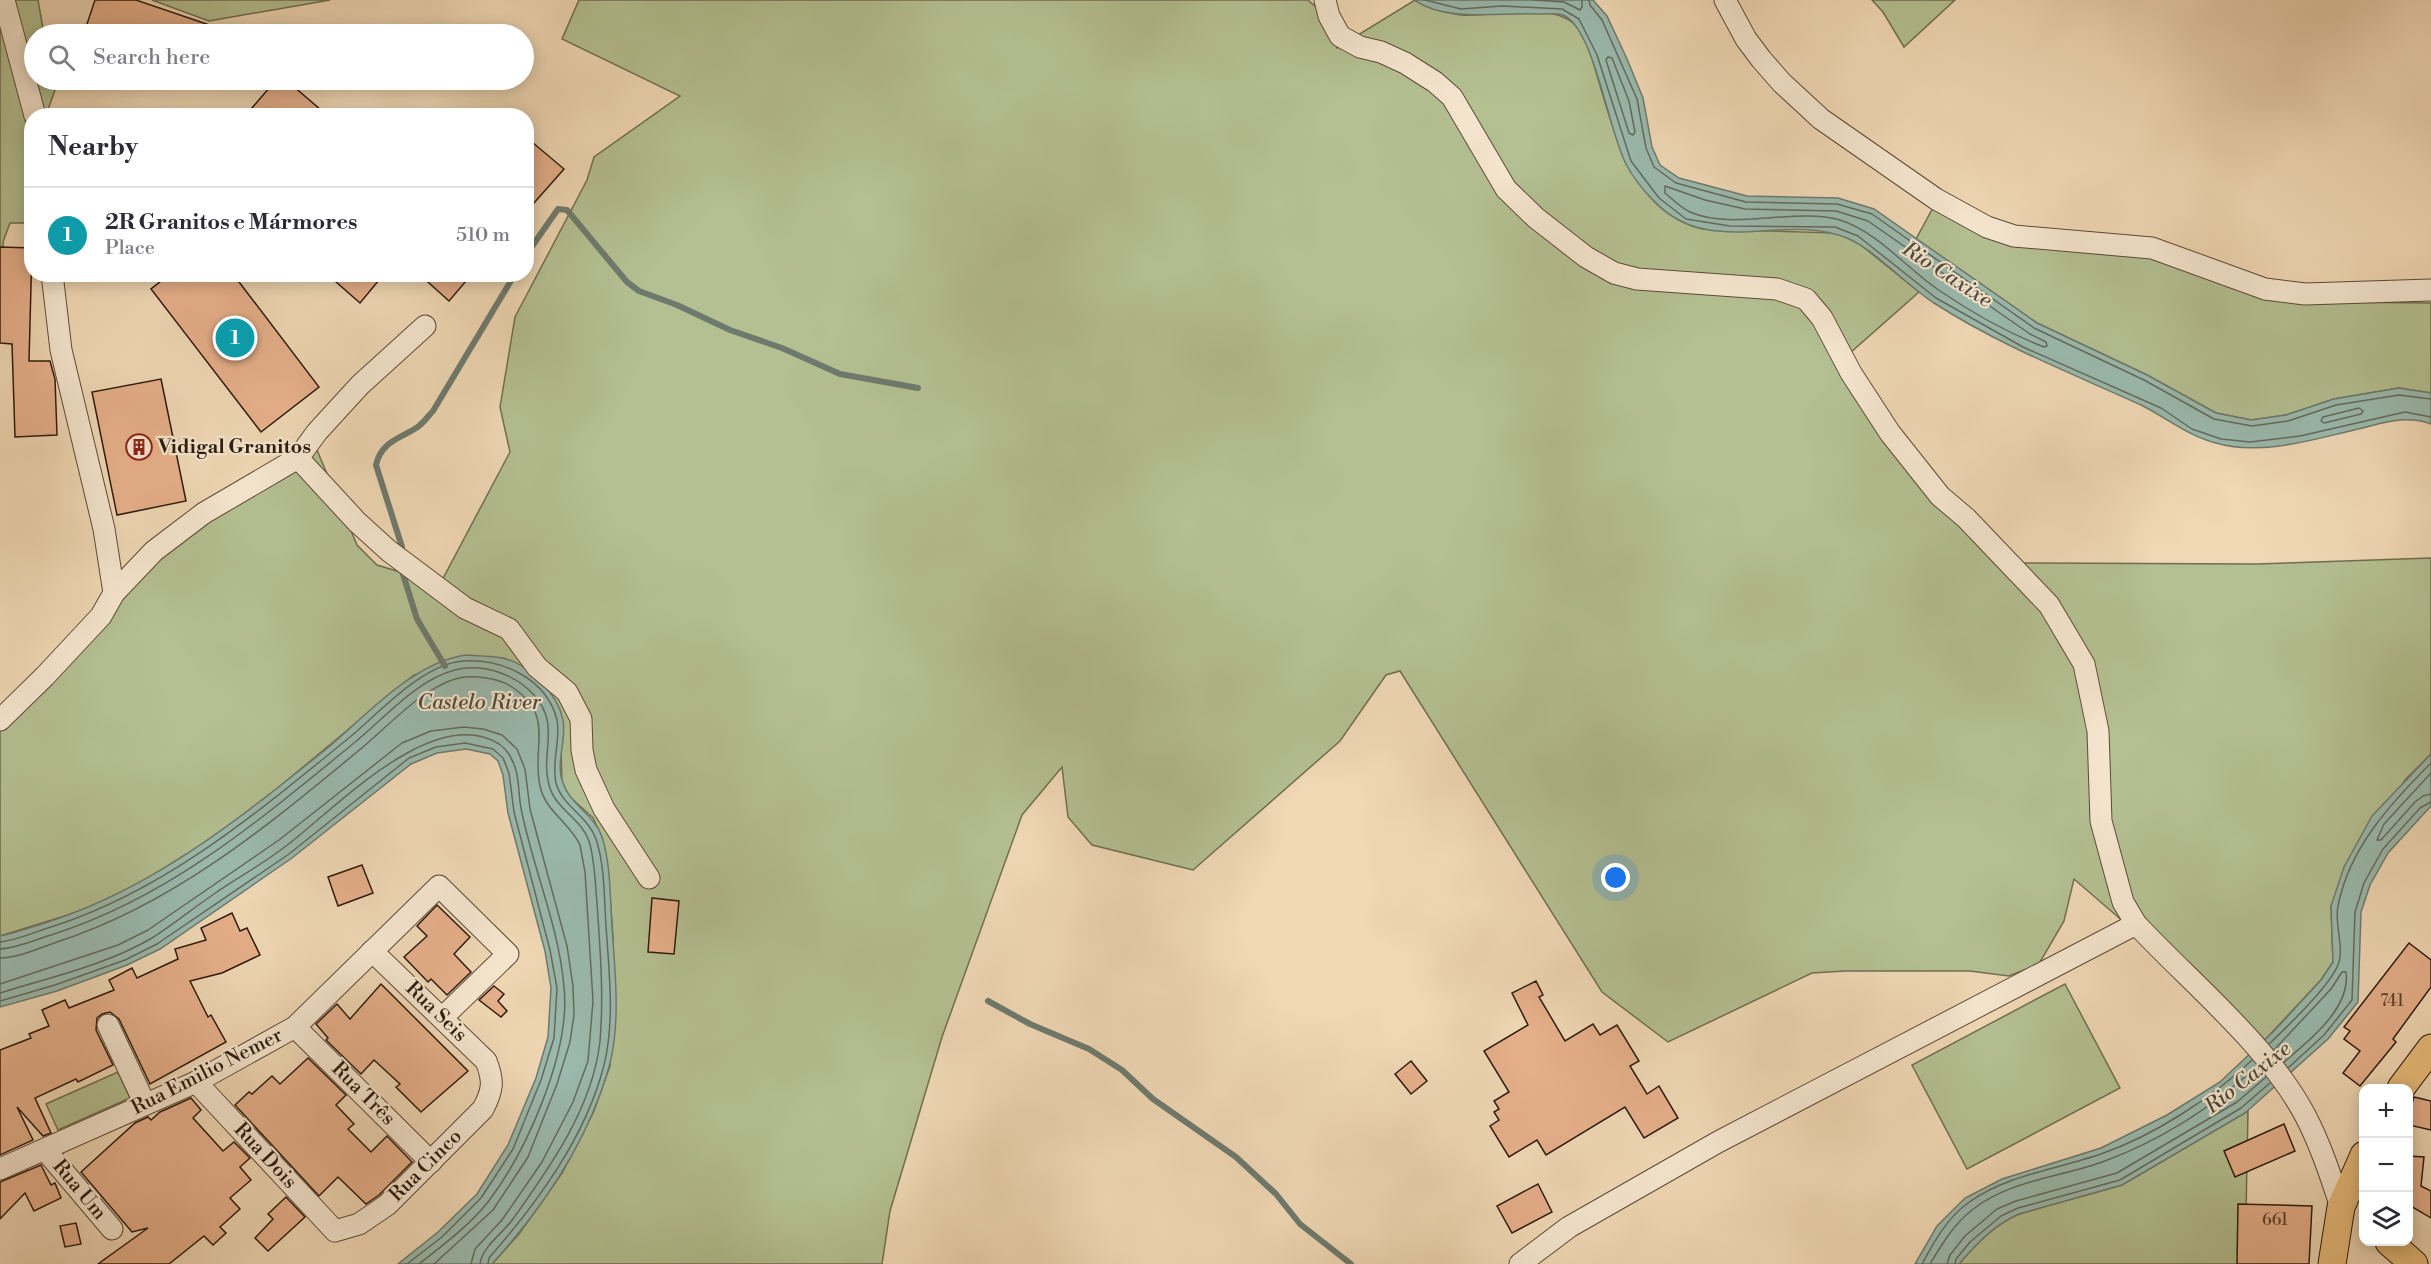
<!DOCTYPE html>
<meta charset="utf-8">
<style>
:root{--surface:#fff;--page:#f7f7f7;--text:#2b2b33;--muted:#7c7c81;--line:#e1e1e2;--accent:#8f2418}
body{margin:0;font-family:"Libre Bodoni",serif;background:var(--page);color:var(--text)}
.controls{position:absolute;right:18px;bottom:18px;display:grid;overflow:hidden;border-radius:12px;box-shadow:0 3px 15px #0003}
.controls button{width:54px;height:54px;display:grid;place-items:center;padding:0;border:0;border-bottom:2px solid var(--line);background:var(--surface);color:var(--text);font:30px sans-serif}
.you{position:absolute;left:1616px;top:878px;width:21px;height:21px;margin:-15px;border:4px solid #fff;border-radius:50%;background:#1a73e8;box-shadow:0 0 0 9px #1a73e833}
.badge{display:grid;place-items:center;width:39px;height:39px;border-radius:50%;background:var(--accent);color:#fff;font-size:20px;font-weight:700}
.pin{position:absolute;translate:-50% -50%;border:3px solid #fff;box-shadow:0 2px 6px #0006}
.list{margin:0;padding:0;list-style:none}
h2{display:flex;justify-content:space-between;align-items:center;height:78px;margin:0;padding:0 24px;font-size:26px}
h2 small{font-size:20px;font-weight:400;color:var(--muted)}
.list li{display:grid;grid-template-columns:39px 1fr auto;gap:18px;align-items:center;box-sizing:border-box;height:96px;padding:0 24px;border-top:2px solid var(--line)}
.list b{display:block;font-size:22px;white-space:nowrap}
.list p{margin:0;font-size:20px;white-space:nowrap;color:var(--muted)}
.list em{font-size:20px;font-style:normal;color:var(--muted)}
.icon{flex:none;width:33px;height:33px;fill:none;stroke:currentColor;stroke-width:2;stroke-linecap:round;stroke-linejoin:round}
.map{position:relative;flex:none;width:2431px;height:1264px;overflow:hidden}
.search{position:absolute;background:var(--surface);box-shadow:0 3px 15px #0003;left:24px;top:24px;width:510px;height:66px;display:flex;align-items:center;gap:15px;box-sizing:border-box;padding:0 21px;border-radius:33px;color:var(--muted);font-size:22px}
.panel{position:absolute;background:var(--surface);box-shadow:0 3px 15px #0003;left:24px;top:108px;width:510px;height:174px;border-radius:24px}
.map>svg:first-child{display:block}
.green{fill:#b4c092;stroke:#706e50;stroke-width:1.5}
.water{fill:#9abaae;stroke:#6e7a6e;stroke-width:1.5}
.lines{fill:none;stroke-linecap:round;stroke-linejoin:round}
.shore{stroke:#646a5e;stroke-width:1.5}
.stream{stroke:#6e7a6e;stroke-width:6}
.building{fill:#e6b08b;stroke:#2d1b0e;stroke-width:1.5}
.minor-casing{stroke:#5e4a38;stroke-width:23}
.major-casing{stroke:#2d1b0e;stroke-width:29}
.minor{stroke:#f5e6cf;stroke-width:21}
.major{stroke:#e8bc7a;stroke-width:27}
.labels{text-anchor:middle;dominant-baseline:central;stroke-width:4.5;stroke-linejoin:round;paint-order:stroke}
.number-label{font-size:16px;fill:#5b402d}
.poi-label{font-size:20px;font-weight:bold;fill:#2d1b0e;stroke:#f5e6cf;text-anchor:start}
.street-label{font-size:20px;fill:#2d1b0e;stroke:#f5e6cf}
.water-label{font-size:21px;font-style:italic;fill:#4e4b3e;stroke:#f5e6cf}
</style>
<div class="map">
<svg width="2431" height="1264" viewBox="0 0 2431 1264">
<rect width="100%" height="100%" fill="#f0d8b5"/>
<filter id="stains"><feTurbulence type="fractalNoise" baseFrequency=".00333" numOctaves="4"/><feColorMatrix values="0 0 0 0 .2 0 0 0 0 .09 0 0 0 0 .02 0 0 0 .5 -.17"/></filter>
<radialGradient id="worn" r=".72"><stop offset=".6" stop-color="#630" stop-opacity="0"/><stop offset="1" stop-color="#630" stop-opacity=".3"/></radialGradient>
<!-- green -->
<g class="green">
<polygon points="0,0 38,0 44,34 34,34 34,80 53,80 55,90 46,115 32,116 31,223 10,223 3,242 9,319 0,318"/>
<polygon points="152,0 330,0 209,21"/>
<path d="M579,0h729l9,8 20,40 78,-48c14,5 32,14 47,15 30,2 88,-13 111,8 12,9 19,35 23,49 18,60 36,140 106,157l133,4 21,8 63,51 -78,69 22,48 147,154 246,1 175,-6v196l-26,26 -74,126 2,56 -12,18 -60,64 -11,-13 -176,-152 -10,42 -25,43 -30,12 -39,-5h-125l-33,2 -144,69 -66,-50 -202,-321 -14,4 -46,66 -147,129 -101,-25 -24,-28 -6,-50 -40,48 -80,222 -52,174 -8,53h-390l27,-30 43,-61 32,-62 16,-45 3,-129 -5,-68 -6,-32 -9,-19 -24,-22 -7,-14 -1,-29 -15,-65 -21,-20 -21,-10 -90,17 -141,117 -62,47 -74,46 -53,25 -84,26v-206l158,-182 159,-98 40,95 20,20 63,19 70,-132 -10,-45 15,-90 72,-137 7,-23 86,-61 -118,-57z"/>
<polygon points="1872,0 1955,0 1904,47 1883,12"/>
<polygon points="1935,204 1975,226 2152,256 2327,302 2431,303 2431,393 2399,388 2334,399 2286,415 2251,420 2216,413 2147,375 2037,323 1916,239"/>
<polygon points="2065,984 2120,1088 1967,1169 1912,1065"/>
<polygon points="118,1072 130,1098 58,1130 46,1104"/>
<path d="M2248,1111l-3,153h-286c18,-21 35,-39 60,-50l103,-29z"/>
</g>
<!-- water -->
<g class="water">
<path d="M1414,0h179l14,16 20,43 16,39 9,49 8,18 19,13 68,18 91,2 36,11 163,114 110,52 69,38 35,7 35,-5 48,-16 65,-11 32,5v31c-27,-10 -50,0 -77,6 -42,10 -94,26 -138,13 -28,-7 -49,-25 -75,-38 -70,-32 -142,-60 -207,-102 -28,-18 -59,-53 -87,-65 -63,-26 -136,21 -192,-36 -10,-10 -23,-26 -29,-38 -17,-31 -32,-137 -63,-149 -7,-2 -17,-1 -25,-1 -40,-2 -89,9 -124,-14z"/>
<path d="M466,655c12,1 24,1 36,3 26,5 56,36 61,62 4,20 -8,43 0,63 7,22 32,32 39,54 9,28 8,61 10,90 3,45 9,97 -3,140 -21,74 -66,141 -117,197h-94l40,-32 39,-38 31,-49 28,-67 12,-41 3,-49 -6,-37 -37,-138 -5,-38 -5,-14 -8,-7 -24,-5 -29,4 -26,11 -119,94 -132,91 -33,16 -70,26 -57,16v-71c16,-3 32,-9 48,-14 106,-34 191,-103 277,-172 40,-33 88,-88 141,-95z"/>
<path d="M2431,754v52l-43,47 -18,32 -9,27 -3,90 -30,37 -83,74 -123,72 -103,29c-25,11 -42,29 -60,50h-44l22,-38 28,-28 37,-19 99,-31 66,-33 53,-33 55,-52 46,-50 12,-18 -2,-56 13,-39 28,-51z"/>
</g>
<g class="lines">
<!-- shore -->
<g class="shore">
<polyline points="1425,0 1461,9 1502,6 1562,9 1579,19 1597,55 1631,161 1659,198 1686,219 1730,226 1835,227 1858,236 1936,298 2023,347 2161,408 2192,429 2221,439 2250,442 2300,436 2405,412 2431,417"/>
<polyline points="1533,0 1564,2 1580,10 1582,7 1582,0"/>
<polyline points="1589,0 1590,5 1602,20 1637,99 1646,148 1654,167 1676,183 1746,202 1837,204 1872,214 2034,328 2144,380 2214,419 2252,426 2288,421 2336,405 2399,395 2431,399"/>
<polygon points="1608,57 1612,58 1629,101 1635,132 1633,135 1629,133 1606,60"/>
<path d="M1665,186l40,14 40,9 91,2 32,10 162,113 16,8 1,4 -3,1c-36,-14 -73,-35 -104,-56 -33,-22 -62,-59 -100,-71 -44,-13 -107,11 -150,-8 -9,-4 -18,-13 -25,-19z"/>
<polygon points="2359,408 2363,411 2361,414 2324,423 2321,421 2323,417"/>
<polyline points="2431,773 2384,824 2377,840 2381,840 2415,802 2423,796 2431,794"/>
<path d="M0,942c18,-2 37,-11 54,-16 114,-37 205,-115 296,-189 30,-25 73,-73 113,-76 39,-3 84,18 94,59 4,20 -6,43 -1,63 6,23 32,33 40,56 9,27 8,59 10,87 3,45 9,95 -2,139 -18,72 -67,138 -115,193l-1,6"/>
<path d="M0,949c18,-1 37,-10 54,-15 116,-37 207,-115 300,-191 30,-24 62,-63 101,-73 28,-7 60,4 79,25 27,30 6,58 15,90 6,24 32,33 40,56 6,19 6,42 8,62 3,45 7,92 3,138 -7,66 -50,126 -87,178 -10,14 -31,28 -33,45"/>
<path d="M0,958c19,0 39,-10 57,-16 115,-37 208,-114 300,-190 30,-24 61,-61 98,-73 16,-5 44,-1 57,8 44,30 19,58 28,99 5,25 30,37 40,59l5,27 8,129 -5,60 -15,41 -31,60 -40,58 -27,29 -4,15"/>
<polyline points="0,984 118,945 148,930 279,840 402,743 431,731 464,727 483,729 502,735 517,749 525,769 530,809 567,946 573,986 574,1015 570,1042 557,1084 528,1157 493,1210 434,1264"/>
<path d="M0,993c51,-16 106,-28 152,-55 21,-13 41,-30 62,-44 23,-16 49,-30 72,-48 48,-36 147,-143 213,-102 9,6 12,13 16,23 5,14 3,31 7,46 12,58 37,114 42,174 7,64 -37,164 -76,215 -19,24 -45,43 -69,62"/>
<polyline points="0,1001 55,985 125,960 157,944 289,854 409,758 436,747 465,743 493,749 503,758 509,773 514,812 550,950 557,988 554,1038 541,1080 513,1149 481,1198 442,1237 407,1264"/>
<path d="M2269,1044c18,-17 60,-57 69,-79 7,-17 -4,-41 0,-59 11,-58 53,-103 93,-143"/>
<path d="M2274,1050l57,-61 11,-17h4c5,36 -37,69 -62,90"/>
<polyline points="2288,1068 2324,1035 2352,1000 2355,912 2364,883 2383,849 2420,808 2431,802"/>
<path d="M1922,1264c12,-22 25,-46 46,-61 38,-28 90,-34 133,-49 52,-18 111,-56 151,-94"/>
<path d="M1930,1264c12,-20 24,-40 42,-54 37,-30 91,-33 133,-49 56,-21 109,-55 152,-95"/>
<polyline points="1947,1264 1950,1255 1965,1236 1997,1209 2016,1201 2117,1173 2237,1102 2266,1077"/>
<polyline points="1955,1264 1956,1259 1970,1242 2001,1216 2018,1208 2120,1180 2241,1108 2270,1083"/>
</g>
<!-- stream -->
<g class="stream">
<polyline points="526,255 558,209 567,210 627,282 639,291 677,305 730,330 782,348 840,374 918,388"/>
<path d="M402,547l-26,-82c5,-23 23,-26 40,-37 7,-4 12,-12 17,-17l82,-137"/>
<polyline points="402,571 417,619 445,666"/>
<polyline points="988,1001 1030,1024 1089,1049 1122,1070 1153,1099 1236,1157 1276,1194 1300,1224 1351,1264"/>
</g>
</g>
<!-- building -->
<g class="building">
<polygon points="95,0 136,0 230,32 229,34 107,34 86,27"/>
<polygon points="276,80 286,80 328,116 245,116"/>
<polygon points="526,137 564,169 526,212"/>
<polygon points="0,247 32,248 29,361 50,361 55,379 57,435 15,437 12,344 0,343"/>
<polygon points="170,274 233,274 319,387 261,432 151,289"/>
<polygon points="327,274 384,274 360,303"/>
<polygon points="419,274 472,274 449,301"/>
<polygon points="161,379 186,501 117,515 92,392"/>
<polygon points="362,865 373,893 338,906 328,877"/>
<polygon points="652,898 679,901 674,954 648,952"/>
<polygon points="437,905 470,937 454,954 471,972 447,995 431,979 428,982 404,957 427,936 417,926"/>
<polygon points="232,913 240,931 247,928 260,955 222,973 190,981 208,1017 211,1015 226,1042 150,1084 119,1019 110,1012 102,1014 97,1018 96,1030 113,1065 78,1082 76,1079 35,1098 51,1133 43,1136 17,1107 33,1140 0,1155 0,1050 31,1038 29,1034 49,1026 42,1010 65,1000 69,1008 114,990 109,980 132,968 137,978 178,959 175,949 206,940 201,928"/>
<polygon points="2409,943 2431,960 2431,987 2393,1039 2396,1042 2360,1086 2343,1073 2360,1051 2344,1039 2350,1031 2344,1027"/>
<polygon points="1536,981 1543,995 1539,997 1565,1041 1593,1024 1600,1035 1617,1025 1639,1061 1630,1066 1647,1094 1659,1086 1678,1118 1644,1138 1625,1107 1546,1155 1537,1140 1509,1157 1490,1126 1499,1120 1494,1112 1499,1109 1494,1101 1509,1092 1484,1051 1528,1025 1512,993"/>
<polygon points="381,984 468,1071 421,1112 396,1087 400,1084 374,1060 361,1074 326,1040 328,1038 316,1024 337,1004 350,1019"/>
<polygon points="494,986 504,994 498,1001 507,1011 501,1017 479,1000"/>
<polygon points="308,1058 346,1095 336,1105 354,1124 348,1129 371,1152 387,1136 412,1162 379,1195 366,1204 338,1177 319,1196 235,1105 249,1092 252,1094 272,1076 280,1084"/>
<polygon points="1411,1061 1427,1081 1411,1094 1395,1074"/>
<polygon points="2414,1097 2431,1101 2431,1130 2409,1125 2409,1112"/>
<polygon points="191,1098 201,1110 193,1118 223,1151 234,1142 250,1158 240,1167 251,1180 230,1198 240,1209 220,1227 226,1233 213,1245 204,1236 169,1264 98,1264 148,1228 132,1232 81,1172 135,1123 148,1117 151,1120 160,1112"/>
<polygon points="2284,1124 2295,1151 2235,1177 2224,1151"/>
<polygon points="2409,1156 2424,1157 2421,1186 2431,1191 2431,1218 2409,1205"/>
<polygon points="41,1165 51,1185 55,1183 61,1198 34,1211 25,1193 0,1219 0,1182"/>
<polygon points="1538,1184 1552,1212 1512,1233 1497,1206"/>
<polygon points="286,1197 305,1217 268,1251 255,1238 273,1219 268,1214"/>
<polygon points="2238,1204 2312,1206 2309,1264 2237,1264"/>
<polygon points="76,1223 81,1244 65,1247 60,1226"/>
</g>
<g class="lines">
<!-- minor casing -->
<g class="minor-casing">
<g id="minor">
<polyline points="4,0 35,116"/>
<path d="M1325,0l4,16 11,20 20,11 21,5 24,11 30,19 17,15 54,92 30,29 50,39 28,16 23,6 140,10 29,10 16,19 29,55 39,60 50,63 26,22 83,87 35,59 14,67 3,90 22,81 13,22c54,58 134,123 170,193 15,29 25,60 35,90"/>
<polyline points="1725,0 1746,39 1761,59 1782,83 1821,119 1936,199 1987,227 2014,236 2152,248 2265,289 2305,294 2431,290"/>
<polyline points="298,458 357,522 389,551 465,608 509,629 537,667 567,692 581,719 582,750 586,770 604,809 649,878"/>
<polyline points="114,593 154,551 204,513 298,458 317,432 360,385 425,326"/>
<polyline points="0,720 45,676 101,616 114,593 104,529 61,350 52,274"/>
<polyline points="108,1025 145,1104"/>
<polyline points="295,1027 431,1162"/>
<path d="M196,1082l139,149 24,-7 28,-19 96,-96c10,-19 11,-28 3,-48l-114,-110"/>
<polyline points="46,1151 112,1229"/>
<polyline points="0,1169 196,1082 295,1027 439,886 508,954 443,1017"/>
<polyline points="1520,1264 1569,1227 1718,1142 2136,924"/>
</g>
</g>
<!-- major casing -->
<g class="major-casing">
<g id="major">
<polyline points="2401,1088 2431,1048"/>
<polyline points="2389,1242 2414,1264"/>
<polyline points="2332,1264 2341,1207 2364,1155"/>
</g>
</g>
<!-- minor -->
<use href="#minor" class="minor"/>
<!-- major -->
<use href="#major" class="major"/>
</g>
<!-- icons -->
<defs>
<g id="building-ring" transform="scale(1.35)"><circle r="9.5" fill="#f5e6cf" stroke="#8f2418" stroke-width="1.5"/><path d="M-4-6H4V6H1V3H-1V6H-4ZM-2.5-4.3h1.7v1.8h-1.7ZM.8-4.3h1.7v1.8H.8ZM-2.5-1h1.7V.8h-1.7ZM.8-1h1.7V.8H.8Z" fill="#8f2418"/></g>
</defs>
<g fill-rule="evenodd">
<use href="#building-ring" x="139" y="447"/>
</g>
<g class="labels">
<!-- number labels -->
<g class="number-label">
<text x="2392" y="1001">741</text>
<text x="2275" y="1220">661</text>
</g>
<!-- poi labels -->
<g class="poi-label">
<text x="158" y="447">Vidigal Granitos</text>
</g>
<!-- street labels -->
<g class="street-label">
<text transform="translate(436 1012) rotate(44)">Rua Seis</text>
<text transform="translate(207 1072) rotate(-27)">Rua Emilio Nemer</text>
<text transform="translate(363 1094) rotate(45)">Rua Três</text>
<text transform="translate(265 1156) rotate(47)">Rua Dois</text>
<text transform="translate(426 1166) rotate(-45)">Rua Cinco</text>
<text transform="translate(79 1190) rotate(50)">Rua Um</text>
</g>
<!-- water labels -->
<g class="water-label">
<text transform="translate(1947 275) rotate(33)">Rio Caxixe</text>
<text x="479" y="703">Castelo River</text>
<text transform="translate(2248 1078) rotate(-38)">Rio Caxixe</text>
</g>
</g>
<rect width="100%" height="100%" filter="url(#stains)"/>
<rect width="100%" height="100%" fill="url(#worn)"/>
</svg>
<div class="controls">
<button>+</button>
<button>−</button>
<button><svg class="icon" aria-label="layers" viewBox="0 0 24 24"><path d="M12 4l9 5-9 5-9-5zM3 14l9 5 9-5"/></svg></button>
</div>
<div class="you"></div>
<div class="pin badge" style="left:235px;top:338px;background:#0f9aa8">1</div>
<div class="search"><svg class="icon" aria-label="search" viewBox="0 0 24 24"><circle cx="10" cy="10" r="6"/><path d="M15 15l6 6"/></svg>Search here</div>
<section class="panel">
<h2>Nearby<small></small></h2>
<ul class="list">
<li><span class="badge" style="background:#0f9aa8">1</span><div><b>2R Granitos e Mármores</b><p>Place</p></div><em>510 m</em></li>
</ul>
</section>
</div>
